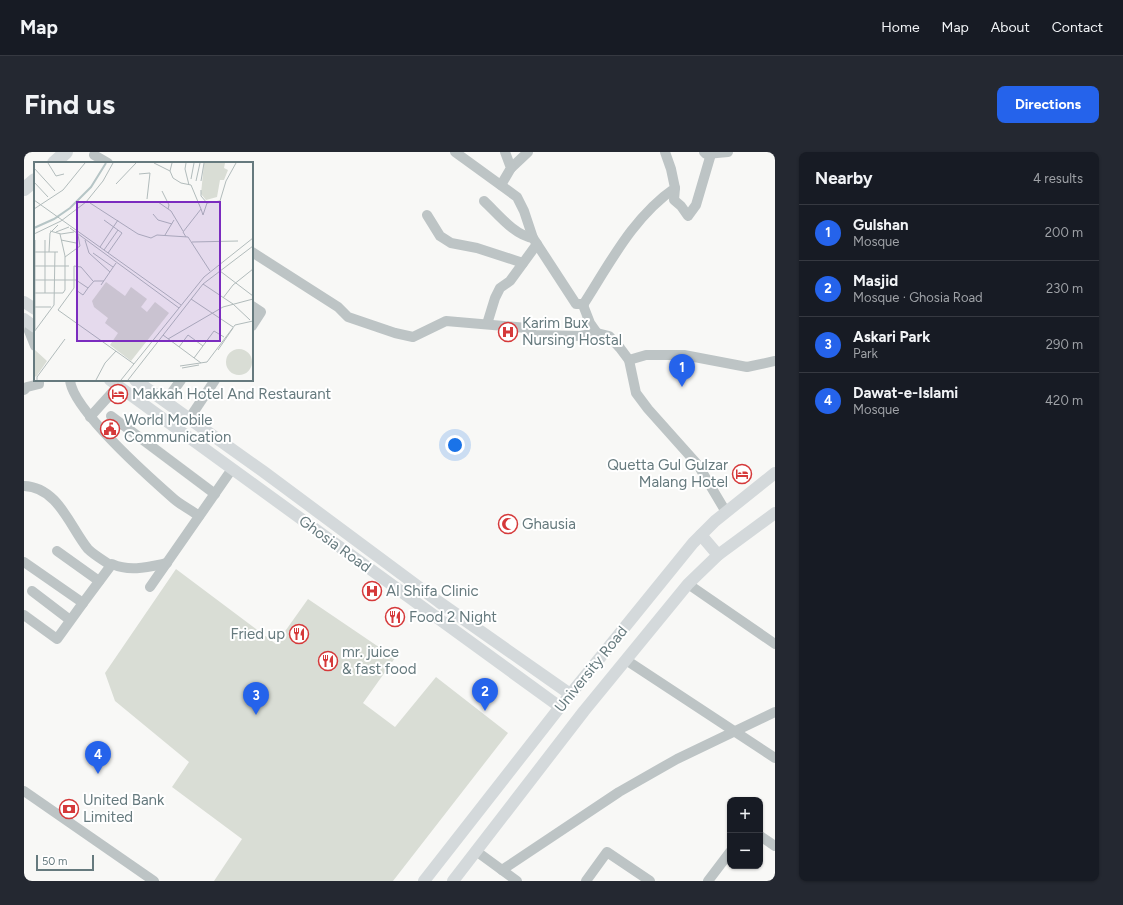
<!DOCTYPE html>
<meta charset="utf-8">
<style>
:root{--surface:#171b24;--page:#242831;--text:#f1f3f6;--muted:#9ea1a6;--line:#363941;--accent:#2563eb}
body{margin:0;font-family:Figtree,sans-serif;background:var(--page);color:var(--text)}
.controls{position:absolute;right:12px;bottom:12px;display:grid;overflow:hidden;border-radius:8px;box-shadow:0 1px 3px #0004}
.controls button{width:36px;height:36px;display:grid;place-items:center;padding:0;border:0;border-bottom:1px solid var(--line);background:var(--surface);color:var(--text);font:20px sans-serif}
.scale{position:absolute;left:12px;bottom:10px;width:58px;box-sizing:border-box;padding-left:4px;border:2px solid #667a7e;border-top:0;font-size:11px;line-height:14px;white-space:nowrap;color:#667a7e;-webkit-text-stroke:3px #fff;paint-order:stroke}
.you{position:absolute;left:431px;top:293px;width:14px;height:14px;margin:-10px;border:3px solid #fff;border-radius:50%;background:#1a73e8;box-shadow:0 0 0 6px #1a73e833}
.badge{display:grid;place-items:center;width:26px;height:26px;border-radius:50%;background:var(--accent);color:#fff;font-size:13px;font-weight:700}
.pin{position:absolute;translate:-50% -33px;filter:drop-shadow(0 1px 2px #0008)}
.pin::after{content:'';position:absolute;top:21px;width:14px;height:12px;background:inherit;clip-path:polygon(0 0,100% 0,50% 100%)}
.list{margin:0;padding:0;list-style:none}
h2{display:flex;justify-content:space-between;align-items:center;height:52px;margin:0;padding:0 16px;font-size:17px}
h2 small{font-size:13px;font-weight:400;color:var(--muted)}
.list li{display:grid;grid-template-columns:26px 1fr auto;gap:12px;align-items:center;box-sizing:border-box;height:56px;padding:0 16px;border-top:1px solid var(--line)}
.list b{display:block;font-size:15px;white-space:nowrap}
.list p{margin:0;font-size:13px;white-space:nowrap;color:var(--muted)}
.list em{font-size:13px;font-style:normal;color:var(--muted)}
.map{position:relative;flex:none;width:751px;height:729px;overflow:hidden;border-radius:8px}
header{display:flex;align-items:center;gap:24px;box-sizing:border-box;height:56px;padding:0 20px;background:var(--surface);border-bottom:1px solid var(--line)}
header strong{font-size:19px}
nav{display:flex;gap:22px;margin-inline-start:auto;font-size:14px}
.intro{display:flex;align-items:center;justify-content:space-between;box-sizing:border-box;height:96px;padding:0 24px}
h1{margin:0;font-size:28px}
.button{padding:10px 18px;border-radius:8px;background:var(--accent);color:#fff;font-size:14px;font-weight:700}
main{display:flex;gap:24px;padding:0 24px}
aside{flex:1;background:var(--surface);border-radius:8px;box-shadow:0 1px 3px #0004}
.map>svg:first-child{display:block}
.green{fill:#d9ddd5}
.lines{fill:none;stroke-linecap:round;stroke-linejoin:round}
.minor{stroke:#bdc4c5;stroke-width:10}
.major{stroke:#d4d9db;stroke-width:12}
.highway{stroke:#d4d9db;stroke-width:14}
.labels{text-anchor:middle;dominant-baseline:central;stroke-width:4;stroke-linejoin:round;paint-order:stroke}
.poi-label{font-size:15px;fill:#667a7e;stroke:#fff;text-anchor:start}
.street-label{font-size:15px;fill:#667a7e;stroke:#fff}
.inset-river{fill:none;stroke:#b6c5c6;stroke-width:2}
.inset-road{fill:none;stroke:#b1bbbb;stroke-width:1}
.view{fill:#7b2cbf;fill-opacity:0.15;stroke:#7b2cbf;stroke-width:2}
.inset-edge{fill:none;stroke:#667a7e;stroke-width:2}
</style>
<header>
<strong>Map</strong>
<nav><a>Home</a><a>Map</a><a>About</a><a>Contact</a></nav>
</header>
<div class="intro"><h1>Find us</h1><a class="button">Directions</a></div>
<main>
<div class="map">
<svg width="751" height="729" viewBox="0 0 751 729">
<rect width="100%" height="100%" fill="#f8f8f6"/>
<!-- green -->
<polygon class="green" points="152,417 252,492 284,447 371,506 339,551 371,575 412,525 484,581 369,729 190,729 218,687 148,635 165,610 91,549 81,521"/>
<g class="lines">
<!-- minor -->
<g class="minor">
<polyline points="431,0 493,45 500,59 509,86 552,152 560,152"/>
<polyline points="680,0 682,2 704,0"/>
<polyline points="70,3 84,11"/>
<polyline points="487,16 504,0"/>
<polyline points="477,33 487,16 481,0"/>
<polyline points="651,36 650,48 657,54 664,64 672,53 687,2"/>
<path d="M460,49c14,13 30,34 49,37"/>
<polyline points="403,63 416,84 427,91 453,96 499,111"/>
<polyline points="228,100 314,155 324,165 371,181 389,185 422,169 503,176 510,183 556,184 573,181 585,184 596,196 605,208 612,241 624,257 674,313 702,360"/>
<polyline points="228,154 237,160 228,174"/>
<polyline points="6,171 5,179 11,194"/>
<polyline points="463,172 471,146 476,136 486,129 513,92"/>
<path d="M573,181l-7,-10 -7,-18c27,-42 50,-88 92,-117l-4,-19 -6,-17"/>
<polyline points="605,208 622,203 660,203 723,215 751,209"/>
<path d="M46,228c2,29 80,98 104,119 7,6 17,11 25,17"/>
<polyline points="0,238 3,235 15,232 15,228"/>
<polyline points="141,250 157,228"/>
<polyline points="87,264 191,342"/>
<polyline points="66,265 94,234"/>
<polyline points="165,267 191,228"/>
<path d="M0,334c34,1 46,41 64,63 6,6 15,11 22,16"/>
<polyline points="33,399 75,429"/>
<path d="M0,410l59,41 29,-39c18,8 36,3 55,-1"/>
<polyline points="664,432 751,492"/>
<polyline points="126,435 208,317"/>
<polyline points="8,439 46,468"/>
<polyline points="0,463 33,487 59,451"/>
<polyline points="602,508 751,606"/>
<polyline points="0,639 130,729"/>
<polyline points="736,684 751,694"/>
<polyline points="452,699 493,729"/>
<polyline points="478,718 595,640 653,607 751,560"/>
<polyline points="562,729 583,700 626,729"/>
<polyline points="684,729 706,700"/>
</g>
<!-- major -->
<g class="major">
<polyline points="0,150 11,157"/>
<polyline points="0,167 11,175"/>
<polyline points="86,228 536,555"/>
<polyline points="111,228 240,320 415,450 546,542"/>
<polyline points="677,383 694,403"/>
<polyline points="400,729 536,555 669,391 691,369 751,321"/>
<polyline points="429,729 560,559 664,432 694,403 751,361"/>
</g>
<!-- highway -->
<g class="highway">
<polyline points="30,11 42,0"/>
<polyline points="0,37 11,28"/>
</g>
</g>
<!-- icons -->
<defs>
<g id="hospital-ring" transform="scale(1)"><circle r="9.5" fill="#fff" stroke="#d5393a" stroke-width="1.5"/><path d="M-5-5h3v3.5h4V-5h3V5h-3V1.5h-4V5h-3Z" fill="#d5393a"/></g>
<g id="hotel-ring" transform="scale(1)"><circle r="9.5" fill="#fff" stroke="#d5393a" stroke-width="1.5"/><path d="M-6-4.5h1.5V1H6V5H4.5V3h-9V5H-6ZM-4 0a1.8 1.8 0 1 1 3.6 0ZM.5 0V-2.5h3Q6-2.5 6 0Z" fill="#d5393a"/></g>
<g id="civic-ring" transform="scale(1)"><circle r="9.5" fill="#fff" stroke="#d5393a" stroke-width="1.5"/><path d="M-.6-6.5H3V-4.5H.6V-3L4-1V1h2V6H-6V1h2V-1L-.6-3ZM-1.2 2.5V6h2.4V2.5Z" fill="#d5393a"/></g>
<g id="mosque-ring" transform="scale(1)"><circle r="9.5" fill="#fff" stroke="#d5393a" stroke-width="1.5"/><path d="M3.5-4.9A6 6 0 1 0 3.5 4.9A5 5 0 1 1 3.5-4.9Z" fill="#d5393a"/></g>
<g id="restaurant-ring" transform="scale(1)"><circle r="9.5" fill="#fff" stroke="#d5393a" stroke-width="1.5"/><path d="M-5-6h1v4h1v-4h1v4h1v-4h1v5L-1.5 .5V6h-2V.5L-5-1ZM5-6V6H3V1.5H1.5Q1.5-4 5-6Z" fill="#d5393a"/></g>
<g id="bank-ring" transform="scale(1)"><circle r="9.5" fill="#fff" stroke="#d5393a" stroke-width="1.5"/><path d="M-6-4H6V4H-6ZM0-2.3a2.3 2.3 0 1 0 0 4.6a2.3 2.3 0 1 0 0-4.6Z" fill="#d5393a"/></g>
</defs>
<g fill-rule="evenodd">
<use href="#hospital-ring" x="484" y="180"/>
<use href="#hotel-ring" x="94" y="242"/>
<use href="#civic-ring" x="86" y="277"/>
<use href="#hotel-ring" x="718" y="322"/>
<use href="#mosque-ring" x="484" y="372"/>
<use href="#hospital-ring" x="348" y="439"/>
<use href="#restaurant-ring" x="371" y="465"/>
<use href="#restaurant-ring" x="275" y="482"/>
<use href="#restaurant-ring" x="304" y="509"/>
<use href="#bank-ring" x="45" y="657"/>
</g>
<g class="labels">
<!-- poi labels -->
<g class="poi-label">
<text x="498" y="171">Karim Bux<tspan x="498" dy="17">Nursing Hostal</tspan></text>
<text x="108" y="242">Makkah Hotel And Restaurant</text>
<text x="100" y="268">World Mobile<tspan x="100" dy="17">Communication</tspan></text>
<text x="704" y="313" text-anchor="end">Quetta Gul Gulzar<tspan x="704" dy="17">Malang Hotel</tspan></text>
<text x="498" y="372">Ghausia</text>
<text x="362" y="439">Al Shifa Clinic</text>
<text x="385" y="465">Food 2 Night</text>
<text x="261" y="482" text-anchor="end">Fried up</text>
<text x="318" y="500">mr. juice<tspan x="318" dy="17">&amp; fast food</tspan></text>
<text x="59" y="648">United Bank<tspan x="59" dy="17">Limited</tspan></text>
</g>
<!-- street labels -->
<g class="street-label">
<text transform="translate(311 392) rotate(36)">Ghosia Road</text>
<text transform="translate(567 517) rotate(-51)">University Road</text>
</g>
</g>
<!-- overview -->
<g transform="translate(10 10)">
<rect width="219" height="219" fill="#f8f8f6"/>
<path d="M170,1h21l-1,5 4,2 -4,10h-4l-3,17 -11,3 -5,-6zM72,120l19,14 6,-9 16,12 -6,8 6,5 8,-10 14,11 -38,48 -21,-16 8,-12 -13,-10 3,-5 -14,-11 -2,-6zM192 200a13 13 0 1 1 26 0a13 13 0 1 1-26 0ZM1,188l12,11 -11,16 -2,-2z" fill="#d9ddd5"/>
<path class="inset-river" d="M0,66l20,-9 16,-11 21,-21 15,-24"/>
<path class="inset-road" d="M14,1l8,13 8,-2M120,1l16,8M138,1l-2,8 3,7 8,5 10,2 10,24 -18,23 3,5M152,1l-1,6 4,16M0,6l21,23M105,12l11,-1 -3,26M157,17l3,-16M162,19l4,-18M167,19l3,-18M0,20l14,15M82,22l20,-21M167,28v6l6,7 13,-2 6,-20 10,-18M128,29l7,14 -1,4M0,38l147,105M124,40l13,9 12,20M56,41l48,31 13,4 6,-3 31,2 22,34M0,47l29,-19 22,-27M167,47l2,6 4,-12M119,52l5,6 14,4M70,58l18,13 -14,20M36,66l109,80M16,69l11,3 13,-2M22,70l13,-5M0,72l27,-13 25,-19 17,-21 10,-18M131,73l9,-15M27,78l15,3M51,78l4,13 21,19M158,80l46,-1M66,85l18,-27M70,88l14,-20M1,90h23M15,90l1,-19 8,-8M59,91l20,14M31,95l15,-11 -2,-11M0,104h35M186,109l33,25M0,118h42l12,8 6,-7h10M59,119l-12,-14 -7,-1v22l-16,22 76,54M169,122l30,20 17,16M67,123l15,-22M42,128l7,5 5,-7M0,131h29l2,-3v-34l-5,-22M11,131v-53M189,136l10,-13 20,-16M157,137l42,28M0,145h17M1,168v-90M0,170l20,-27 1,-53M129,173l38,28M134,177l55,-32 30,-8M145,185l9,-12 15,11M184,188l15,-22M160,196l20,-27 10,6M146,204l27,-4 28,-37 18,-4M148,206l17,-3M3,218v-3l28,-38M62,218l9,-17 11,-12M87,218l83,-103 49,-39M94,218l75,-96 50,-38"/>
<path class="view" d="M43,40h143v139h-143z"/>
<rect width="219" height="219" class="inset-edge"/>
</g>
</svg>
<div class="controls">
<button>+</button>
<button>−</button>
</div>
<div class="scale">50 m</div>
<div class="you"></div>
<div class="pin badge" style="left:658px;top:235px">1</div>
<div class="pin badge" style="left:461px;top:559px">2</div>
<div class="pin badge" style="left:232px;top:563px">3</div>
<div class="pin badge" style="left:74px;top:622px">4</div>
</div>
<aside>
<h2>Nearby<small>4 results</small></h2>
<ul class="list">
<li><span class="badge">1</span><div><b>Gulshan</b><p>Mosque</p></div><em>200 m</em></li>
<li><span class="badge">2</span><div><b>Masjid</b><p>Mosque · Ghosia Road</p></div><em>230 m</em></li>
<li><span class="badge">3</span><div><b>Askari Park</b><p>Park</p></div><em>290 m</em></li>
<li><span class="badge">4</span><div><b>Dawat-e-Islami</b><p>Mosque</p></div><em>420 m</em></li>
</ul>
</aside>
</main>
